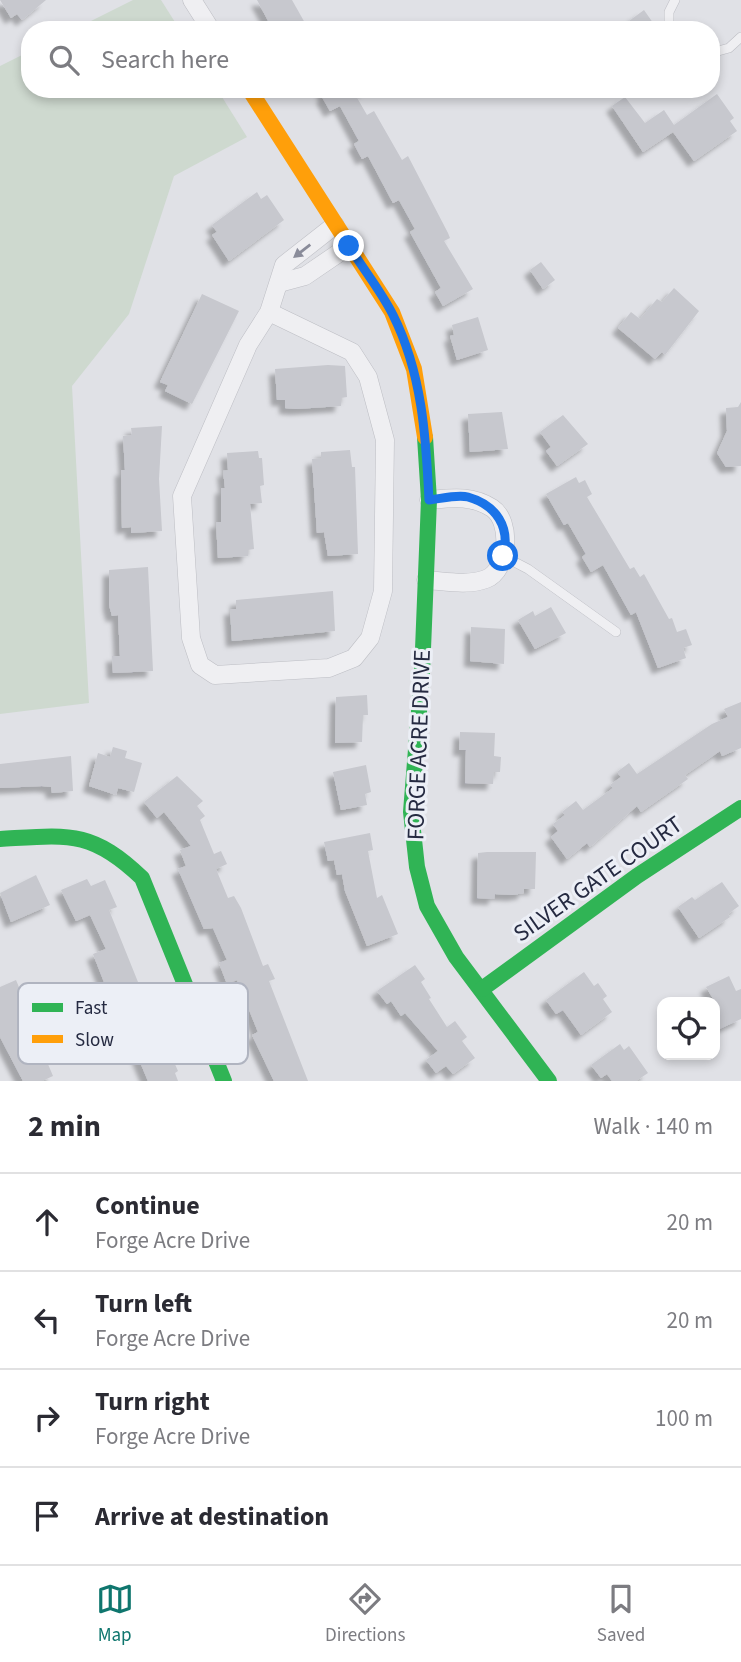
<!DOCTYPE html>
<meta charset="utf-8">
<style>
:root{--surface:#fff;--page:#f2f2f3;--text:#2b2b33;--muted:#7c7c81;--line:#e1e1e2;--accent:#0f766e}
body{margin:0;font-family:"Source Sans 3",sans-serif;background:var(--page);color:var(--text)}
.controls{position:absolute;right:21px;bottom:21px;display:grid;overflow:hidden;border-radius:14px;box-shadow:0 4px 10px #0003}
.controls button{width:63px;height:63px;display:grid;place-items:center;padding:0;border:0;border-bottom:2px solid var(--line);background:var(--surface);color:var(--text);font:35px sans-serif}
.stop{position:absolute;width:21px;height:21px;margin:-16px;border:5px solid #1a73e8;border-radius:50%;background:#fff}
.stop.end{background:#1a73e8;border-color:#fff;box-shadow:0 2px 7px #0008}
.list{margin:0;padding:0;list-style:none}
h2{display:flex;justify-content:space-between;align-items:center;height:91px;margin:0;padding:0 28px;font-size:30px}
h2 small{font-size:23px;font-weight:400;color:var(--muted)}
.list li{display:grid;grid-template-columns:46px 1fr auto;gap:21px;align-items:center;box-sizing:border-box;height:98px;padding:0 28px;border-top:2px solid var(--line)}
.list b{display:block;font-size:26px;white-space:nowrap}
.list p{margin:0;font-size:23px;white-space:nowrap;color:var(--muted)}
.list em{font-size:23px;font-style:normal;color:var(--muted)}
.icon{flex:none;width:38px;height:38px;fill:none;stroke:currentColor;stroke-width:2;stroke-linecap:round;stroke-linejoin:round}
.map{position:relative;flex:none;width:741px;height:1081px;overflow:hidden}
.search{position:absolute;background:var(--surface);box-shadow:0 4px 10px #0003;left:21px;right:21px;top:21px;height:77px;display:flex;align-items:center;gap:18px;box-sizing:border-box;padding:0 24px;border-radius:28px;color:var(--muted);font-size:26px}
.sheet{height:483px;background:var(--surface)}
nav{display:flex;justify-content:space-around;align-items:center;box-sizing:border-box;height:98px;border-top:2px solid var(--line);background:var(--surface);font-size:19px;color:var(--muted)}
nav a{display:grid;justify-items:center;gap:4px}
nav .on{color:var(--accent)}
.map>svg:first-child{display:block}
.green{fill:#ced9cf}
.building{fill:#c7c8ce;filter:url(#shadow)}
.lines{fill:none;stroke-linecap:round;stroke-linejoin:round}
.lane-casing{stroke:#bdbec4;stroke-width:10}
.street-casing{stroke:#bdbec4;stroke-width:19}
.lane{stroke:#efeff2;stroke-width:9}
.street{stroke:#efeff2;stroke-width:18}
.fast{stroke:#30b455;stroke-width:16}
.slow{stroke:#ff9f0a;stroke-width:16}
.oneway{fill:#8a8c9a}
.route{stroke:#1a73e8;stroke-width:9}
.labels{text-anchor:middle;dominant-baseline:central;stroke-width:6;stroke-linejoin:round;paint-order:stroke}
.street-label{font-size:24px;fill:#252a41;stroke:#eceff6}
.key{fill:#eceff6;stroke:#b0b4c0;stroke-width:2}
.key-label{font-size:19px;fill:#252a41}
</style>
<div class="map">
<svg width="741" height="1081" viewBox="0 0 741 1081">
<defs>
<filter id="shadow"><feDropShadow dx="-6" dy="6" stdDeviation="2" flood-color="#0004"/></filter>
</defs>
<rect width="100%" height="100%" fill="#e0e1e6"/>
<!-- green -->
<g class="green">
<polygon points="133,0 161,0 180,30 73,30"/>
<polygon points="30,51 30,89 217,89 247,137 174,176 129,314 72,386 89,703 0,714 0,66"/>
</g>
<!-- building -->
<g class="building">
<polygon points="0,0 46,0 22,20 17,14 11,18"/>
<polygon points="257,0 292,0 309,30 273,30"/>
<polygon points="644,10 658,30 617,30"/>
<polygon points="321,89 368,89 356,96 367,115 374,111 402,160 408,156 448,233 450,238 444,241 473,289 443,306 435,292 441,288 410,232 415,229 399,200 393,203 368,156 362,159 354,144 359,141 340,106 330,111 322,97 325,95"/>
<polygon points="717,94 734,118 730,121 737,131 694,161 673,132 643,152 612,106 625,97 645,123 664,110 674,125"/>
<polygon points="257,192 261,199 267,195 284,220 229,261 212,235 217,232 212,225"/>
<polygon points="541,262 555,280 543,289 530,270"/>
<polygon points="674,288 699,311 665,355 662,352 655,359 618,328 631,312 640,319 657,299 662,302"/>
<polygon points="202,294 239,311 192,404 165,391 168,385 160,382"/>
<polygon points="478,317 488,350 457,360 450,336 454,335 452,325"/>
<polygon points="328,365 345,366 347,397 341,398 341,406 296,409 285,408 285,400 277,400 275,369"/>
<polygon points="741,402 741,466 726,467 717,453 727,431 726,408 738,407"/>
<polygon points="502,412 508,449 470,452 468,414"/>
<polygon points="563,415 588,444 557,466 546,451 551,447 540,432"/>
<polygon points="162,426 159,479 162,531 131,533 131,527 122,528 121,470 125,470 123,436 132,435 131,428"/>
<polygon points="350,450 352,467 355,467 358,554 328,556 324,532 317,533 312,459 321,458 321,452"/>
<polygon points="258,451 259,458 262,458 264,485 260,486 262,503 250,504 254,549 248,550 248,556 218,558 216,522 221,522 221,488 225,488 223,471 228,470 227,453"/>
<polygon points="576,477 579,483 585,480 592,494 587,497 630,569 634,567 640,577 644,574 669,619 672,618 677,632 686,629 692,645 683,648 686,658 658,668 636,612 631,615 603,565 591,572 582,557 586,554 568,523 564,525 546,494"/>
<polygon points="148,567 153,671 113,673 112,656 120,656 118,615 112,616 109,605 109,570"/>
<polygon points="333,591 335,631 232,641 230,609 236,609 236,600"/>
<polygon points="551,607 566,633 535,649 518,620 533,611 535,616"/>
<polygon points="471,627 505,629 504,664 470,661"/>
<polygon points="367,695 368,715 363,715 362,742 335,743 336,697"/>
<polygon points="741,702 741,748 722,756 720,751 685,775 688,779 641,812 637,806 590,847 587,843 567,859 551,837 558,831 553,824 565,815 562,812 576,801 583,810 613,788 610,785 621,777 617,772 629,763 637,774 712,724 728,717 724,709"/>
<polygon points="460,732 495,733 494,756 501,757 500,772 494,772 493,784 465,783 466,750 459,750"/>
<polygon points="113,747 127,751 125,758 142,763 134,792 118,788 116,795 89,786 98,753 110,757"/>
<polygon points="71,756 73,791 52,793 51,787 42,786 0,788 0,764"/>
<polygon points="366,765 371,792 365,794 367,805 341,810 333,772"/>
<polygon points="177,776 203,801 197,806 205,816 200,820 214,854 221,851 227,864 216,869 228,898 234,896 241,908 263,966 268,964 275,979 269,981 308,1081 274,1081 252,1035 258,1032 237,980 227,984 219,963 227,960 213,928 204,929 178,869 186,866 180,850 191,846 164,812 157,818 144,802"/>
<polygon points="370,833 373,850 368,851 377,898 382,895 398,934 367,946 345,891 342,874 337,875 334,860 328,861 324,842"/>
<polygon points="487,852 536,852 535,889 524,889 524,893 513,895 495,894 494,899 477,898 478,853"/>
<polygon points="36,875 50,905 11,922 0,893"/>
<polygon points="87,879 91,886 105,880 117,907 109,910 138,982 132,984 145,1017 152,1014 167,1054 170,1053 178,1071 175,1073 178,1081 148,1081 135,1050 131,1051 126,1040 115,1044 109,1031 116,1027 110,1012 115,1010 93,954 106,949 90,915 76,921 61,890"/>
<polygon points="722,882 739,906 728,914 730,917 699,938 678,907 692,897 695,900"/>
<polygon points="415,965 425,979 421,982 431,998 429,999 447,1027 455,1021 467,1037 462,1041 475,1058 453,1074 446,1066 436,1073 426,1060 438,1051 405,1013 401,1016 391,1001 387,1004 377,991"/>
<polygon points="584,972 594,986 598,983 607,996 603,999 612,1012 581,1035 563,1010 556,1014 546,1000"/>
<polygon points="729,976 736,991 741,989 741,1019 715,1031 715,1002 706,987"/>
<polygon points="16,980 26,1004 23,1005 53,1076 42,1081 23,1081 0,1037 0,987"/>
<polygon points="620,1044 624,1050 629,1046 648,1073 636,1081 612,1081 607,1074 601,1078 591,1065"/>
</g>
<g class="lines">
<!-- lane casing -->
<g class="lane-casing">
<g id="lane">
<polyline points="669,30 669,12 675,0"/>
<polyline points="711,53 729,48 741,37"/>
<polyline points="503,556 528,569 616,632"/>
</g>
</g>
<!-- street casing -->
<g class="street-casing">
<g id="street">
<polyline points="192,0 211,30"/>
<polyline points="279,283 305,276 349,246"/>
<polyline points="269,312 352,352 368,377 385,440 383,591 370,638 354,658 329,668 215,675 200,665 191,638 182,496 248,345 269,312 284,265 335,225"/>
<path d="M426,580c18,1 42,6 60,-1 23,-9 26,-58 6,-71 -21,-13 -40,-10 -63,-8"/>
</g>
</g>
<!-- lane -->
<use href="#lane" class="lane"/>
<!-- street -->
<use href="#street" class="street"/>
<!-- fast -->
<g class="fast">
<polyline points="425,437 429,500 422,674 411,812 417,867 427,906 456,957 549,1081"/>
<path d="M0,839c67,-4 91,-10 142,39l82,203"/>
<polyline points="482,989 637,876 741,808"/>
</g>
<!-- slow -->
<polyline class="slow" points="249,89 392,312 414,369 425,437"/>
</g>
<!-- one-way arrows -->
<defs><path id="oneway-solid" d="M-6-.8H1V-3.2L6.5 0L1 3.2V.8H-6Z" transform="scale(1.75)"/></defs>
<use class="oneway" href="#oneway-solid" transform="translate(302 251) rotate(142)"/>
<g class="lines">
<!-- route -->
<path class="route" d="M349,246c14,23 32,45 44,69 29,58 33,121 36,185 11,-1 28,-6 39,-3 28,8 43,30 35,59"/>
</g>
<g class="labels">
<!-- street labels -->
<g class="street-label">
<text transform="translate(419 745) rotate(-88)">FORGE ACRE DRIVE</text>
<text transform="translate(598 879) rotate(-35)">SILVER GATE COURT</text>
</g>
</g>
<!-- legend -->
<rect x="18" y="983" width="230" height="81" rx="10" class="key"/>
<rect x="32" y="1003" width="31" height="9" fill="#30b455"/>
<rect x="32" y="1035" width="31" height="8" fill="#ff9f0a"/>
<g class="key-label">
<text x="75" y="1014">Fast</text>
<text x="75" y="1046">Slow</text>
</g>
</svg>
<div class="controls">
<button><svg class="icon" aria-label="locate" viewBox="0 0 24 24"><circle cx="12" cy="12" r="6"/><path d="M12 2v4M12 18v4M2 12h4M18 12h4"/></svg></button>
</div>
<div class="stop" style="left:503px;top:556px"></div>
<div class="stop end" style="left:349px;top:246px"></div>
<div class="search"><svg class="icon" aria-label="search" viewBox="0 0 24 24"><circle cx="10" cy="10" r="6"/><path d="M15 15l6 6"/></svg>Search here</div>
</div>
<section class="sheet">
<h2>2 min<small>Walk · 140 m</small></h2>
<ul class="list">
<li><svg class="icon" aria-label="ahead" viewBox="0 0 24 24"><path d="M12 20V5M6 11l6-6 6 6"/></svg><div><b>Continue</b><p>Forge Acre Drive</p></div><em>20 m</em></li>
<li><svg class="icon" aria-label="left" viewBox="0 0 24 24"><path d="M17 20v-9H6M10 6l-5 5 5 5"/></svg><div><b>Turn left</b><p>Forge Acre Drive</p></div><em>20 m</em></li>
<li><svg class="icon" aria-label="right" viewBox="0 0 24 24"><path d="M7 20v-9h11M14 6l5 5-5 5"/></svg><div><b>Turn right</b><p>Forge Acre Drive</p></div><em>100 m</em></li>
<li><svg class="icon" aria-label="arrive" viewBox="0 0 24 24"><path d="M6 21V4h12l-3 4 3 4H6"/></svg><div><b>Arrive at destination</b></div></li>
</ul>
</section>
<nav>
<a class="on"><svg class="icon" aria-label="map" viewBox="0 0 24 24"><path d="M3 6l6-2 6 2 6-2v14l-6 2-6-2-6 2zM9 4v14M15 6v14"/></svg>Map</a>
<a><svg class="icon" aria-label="directions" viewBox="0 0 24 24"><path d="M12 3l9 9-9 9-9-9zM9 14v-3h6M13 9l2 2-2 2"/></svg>Directions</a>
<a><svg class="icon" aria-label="saved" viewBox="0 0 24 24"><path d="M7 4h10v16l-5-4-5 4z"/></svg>Saved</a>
</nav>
